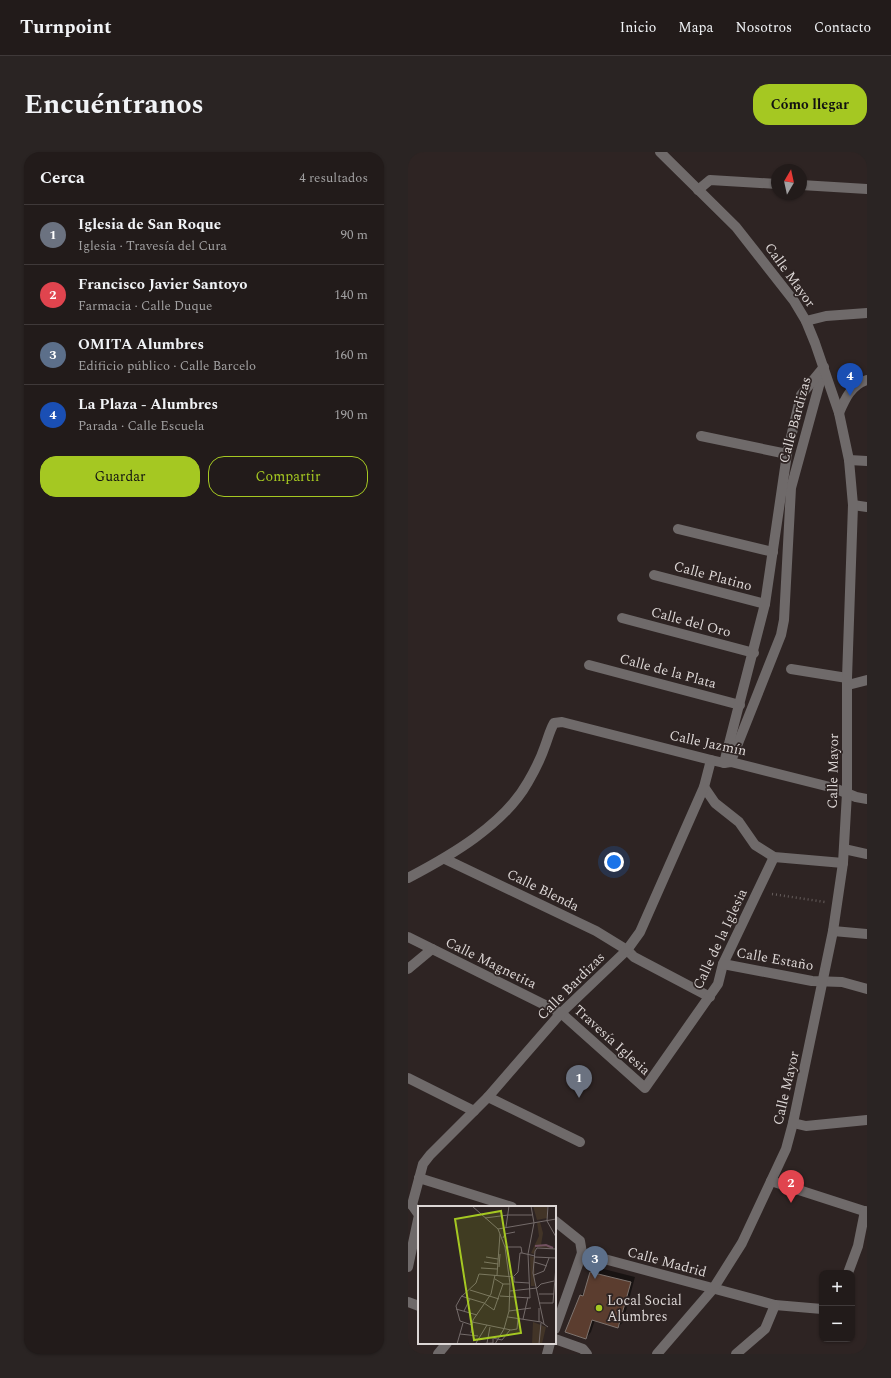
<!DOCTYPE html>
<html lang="es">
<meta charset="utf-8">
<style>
:root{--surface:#221b1a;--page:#2a2423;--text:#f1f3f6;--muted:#a2a1a2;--line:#3f3939;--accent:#a5c822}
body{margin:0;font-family:Spectral,serif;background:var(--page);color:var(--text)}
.controls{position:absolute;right:12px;bottom:12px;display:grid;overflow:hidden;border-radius:8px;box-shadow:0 1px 3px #0004}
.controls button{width:36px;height:36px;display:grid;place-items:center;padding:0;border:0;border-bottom:1px solid var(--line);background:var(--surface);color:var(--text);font:20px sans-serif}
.compass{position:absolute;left:363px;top:12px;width:36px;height:36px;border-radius:50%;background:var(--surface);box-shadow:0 1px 3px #0004;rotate:9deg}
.you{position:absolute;left:206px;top:710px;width:14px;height:14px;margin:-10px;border:3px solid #fff;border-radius:50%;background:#1a73e8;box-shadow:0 0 0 6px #1a73e833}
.badge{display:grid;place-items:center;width:26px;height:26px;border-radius:50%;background:var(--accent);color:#fff;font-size:13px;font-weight:700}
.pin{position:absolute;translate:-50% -33px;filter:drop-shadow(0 1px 2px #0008)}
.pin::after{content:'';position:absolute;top:21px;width:14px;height:12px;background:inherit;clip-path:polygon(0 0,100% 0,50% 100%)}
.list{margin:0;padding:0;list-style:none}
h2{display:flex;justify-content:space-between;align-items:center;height:52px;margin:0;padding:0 16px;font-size:17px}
h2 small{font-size:13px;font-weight:400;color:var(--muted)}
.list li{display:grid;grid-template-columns:26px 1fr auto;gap:12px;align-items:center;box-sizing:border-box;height:60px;padding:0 16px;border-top:1px solid var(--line)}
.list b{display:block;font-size:15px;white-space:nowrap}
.list p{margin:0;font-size:13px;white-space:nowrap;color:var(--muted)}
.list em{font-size:13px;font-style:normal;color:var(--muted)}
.actions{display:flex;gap:8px;padding:12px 16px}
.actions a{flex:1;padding:9px 0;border:1px solid var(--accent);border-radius:16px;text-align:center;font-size:14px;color:var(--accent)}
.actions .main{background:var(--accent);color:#111}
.map{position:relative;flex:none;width:459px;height:1202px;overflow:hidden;border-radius:16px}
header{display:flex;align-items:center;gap:24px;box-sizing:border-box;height:56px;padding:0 20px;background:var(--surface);border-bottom:1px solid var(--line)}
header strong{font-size:19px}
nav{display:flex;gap:22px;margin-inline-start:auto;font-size:14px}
.intro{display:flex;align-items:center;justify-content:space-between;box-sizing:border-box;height:96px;padding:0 24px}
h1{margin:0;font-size:28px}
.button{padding:10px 18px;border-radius:16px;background:var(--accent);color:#111;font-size:14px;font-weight:700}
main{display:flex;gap:24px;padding:0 24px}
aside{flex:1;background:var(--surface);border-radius:16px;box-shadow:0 1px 3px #0004}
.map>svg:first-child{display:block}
.shadow{fill:#0007}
.building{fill:#5b3d2f;stroke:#7e746f}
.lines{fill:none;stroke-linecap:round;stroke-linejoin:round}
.path{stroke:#655d5c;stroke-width:2.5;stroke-dasharray:1 3;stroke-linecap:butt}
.minor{stroke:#6f6a6a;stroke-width:10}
.poi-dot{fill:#a5c822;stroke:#2e2423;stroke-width:1.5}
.labels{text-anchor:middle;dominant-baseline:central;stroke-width:3.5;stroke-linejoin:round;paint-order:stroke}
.street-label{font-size:14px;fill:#dcd6d5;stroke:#2e2423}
.poi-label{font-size:14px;fill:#dcd6d5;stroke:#2e2423;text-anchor:start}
.inset-river{fill:none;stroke:#725160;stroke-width:2}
.inset-road{fill:none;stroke:#746b6a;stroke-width:1}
.view{fill:#a5c822;fill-opacity:0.15;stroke:#a5c822;stroke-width:2}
.inset-edge{fill:none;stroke:#dcd6d5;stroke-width:2}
</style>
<header>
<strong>Turnpoint</strong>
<nav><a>Inicio</a><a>Mapa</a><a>Nosotros</a><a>Contacto</a></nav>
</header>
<div class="intro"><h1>Encuéntranos</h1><a class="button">Cómo llegar</a></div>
<main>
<aside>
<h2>Cerca<small>4 resultados</small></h2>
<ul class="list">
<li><span class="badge" style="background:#6b7280">1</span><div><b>Iglesia de San Roque</b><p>Iglesia · Travesía del Cura</p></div><em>90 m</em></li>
<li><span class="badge" style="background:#e0444e">2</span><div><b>Francisco Javier Santoyo</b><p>Farmacia · Calle Duque</p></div><em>140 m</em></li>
<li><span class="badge" style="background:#5c6f8a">3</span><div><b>OMITA Alumbres</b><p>Edificio público · Calle Barcelo</p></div><em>160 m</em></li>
<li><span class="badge" style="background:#1a4fb4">4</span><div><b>La Plaza - Alumbres</b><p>Parada · Calle Escuela</p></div><em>190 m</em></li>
</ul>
<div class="actions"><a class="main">Guardar</a><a>Compartir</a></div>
</aside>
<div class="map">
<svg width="459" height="1202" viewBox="0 0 459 1202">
<rect width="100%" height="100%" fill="#2e2423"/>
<!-- shadow -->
<polygon class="shadow" points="188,1115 227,1125 215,1170 210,1175 187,1168 183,1180 178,1186 158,1179 173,1143 178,1138 183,1120"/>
<!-- building -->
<polygon class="building" points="182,1120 223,1130 210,1176 184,1168 178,1187 157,1180 172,1143 175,1144"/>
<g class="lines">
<!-- path -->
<polyline class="path" points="364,742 417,750"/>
<!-- minor -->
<g class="minor">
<polyline points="393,33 459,37"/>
<polyline points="290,38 302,28 369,32"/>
<polyline points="398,169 418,164 459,161"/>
<path d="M431,261c6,-14 12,-28 28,-33"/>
<polyline points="293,284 379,302"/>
<polyline points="441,308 459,309"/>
<polyline points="445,353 459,355"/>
<polyline points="270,377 365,400"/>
<polyline points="246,423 357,452"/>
<polyline points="214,466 346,501"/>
<polyline points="181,513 332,553"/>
<polyline points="383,517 439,526"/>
<polyline points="440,533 459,528"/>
<polyline points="323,609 373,483 376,468 383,336 415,219"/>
<polyline points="316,611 357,452 379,302 393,243 416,215"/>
<polyline points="296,635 307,651 331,670 347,693 366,705 435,711"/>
<polyline points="436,697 459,702"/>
<polyline points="37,707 188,779 219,798 226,805 302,845"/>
<path d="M0,726c42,-22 96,-53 120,-96 7,-12 13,-24 17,-36 3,-8 5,-16 9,-23l8,-1 149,38 13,3 7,-1 103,26 22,9 11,2"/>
<polyline points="425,779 459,782"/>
<polyline points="0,785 153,861 237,936 310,832 315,812 366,705"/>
<polyline points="315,812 404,829 434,830 459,837"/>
<polyline points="0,817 24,797"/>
<polyline points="0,926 66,959"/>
<polyline points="80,945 172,990"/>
<polyline points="385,971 398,974 459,968"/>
<polyline points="11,1026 104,1055"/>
<polyline points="363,1029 459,1060"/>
<polyline points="4,1053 15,1012 22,1003 80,945 153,861 219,798 232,780 296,635 303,608"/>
<polyline points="147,1069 172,1089 174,1101 367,1153 414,1157"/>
<polyline points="0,1115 11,1063 4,1053"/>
<polyline points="440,1121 450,1094 457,1059"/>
<polyline points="0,1150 11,1154"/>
<polyline points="147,1177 174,1101"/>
<polyline points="147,1187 175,1197 179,1202"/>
<polyline points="30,1202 39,1191"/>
<polyline points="139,1202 142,1191"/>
<polyline points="249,1202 305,1137 334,1091 378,997 385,971 425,779 435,711 439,641 439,526 445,353 441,308 431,261 407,191 398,169 386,149 328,75 252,0"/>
<polyline points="328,1202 357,1177 367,1153"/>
</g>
</g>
<!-- markers -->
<circle class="poi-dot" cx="191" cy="1156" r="4"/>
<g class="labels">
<!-- street labels -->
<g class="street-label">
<text transform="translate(382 123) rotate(54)">Calle Mayor</text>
<text transform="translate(387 268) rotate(-75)">Calle Bardizas</text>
<text transform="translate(305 424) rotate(15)">Calle Platino</text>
<text transform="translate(283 470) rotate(15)">Calle del Oro</text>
<text transform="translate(260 519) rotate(15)">Calle de la Plata</text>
<text transform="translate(300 591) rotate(12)">Calle Jazmín</text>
<text transform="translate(425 619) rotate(-89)">Calle Mayor</text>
<text transform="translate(135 738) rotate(26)">Calle Blenda</text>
<text transform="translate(312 787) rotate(-65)">Calle de la Iglesia</text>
<text transform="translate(367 807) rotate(10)">Calle Estaño</text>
<text transform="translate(83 811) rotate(26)">Calle Magnetita</text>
<text transform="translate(163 834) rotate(-45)">Calle Bardizas</text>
<text transform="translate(204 888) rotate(42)">Travesía Iglesia</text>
<text transform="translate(378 936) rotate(-77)">Calle Mayor</text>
<text transform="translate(259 1110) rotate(15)">Calle Madrid</text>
</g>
<!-- poi labels -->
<g class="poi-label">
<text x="199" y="1148">Local Social<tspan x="199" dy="16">Alumbres</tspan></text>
</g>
</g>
<!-- overview -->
<g transform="translate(10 1054)">
<rect width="138" height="138" fill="#2e2423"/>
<path d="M115,0h14v12l-10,2zM119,16h3l3,11 -2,12 10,3 -15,-1 -2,7 -3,-1 8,-17zM112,50l4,1 1,29h-4zM115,116l13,5 -4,17h-10z" fill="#423427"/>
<path class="inset-river" d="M117,40l11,-1 7,3"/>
<path class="inset-road" d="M54,0l26,23 7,18 5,37 -1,27 -5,18 -9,15M130,0l-1,15 9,16M90,9h24M67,12l23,-3M88,21l3,-21M80,23l58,-10M85,32l2,-4 10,-2M87,41h16l1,6 13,3M68,51l12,2M117,51l21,1M66,56l14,2M116,56l13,4M81,61l1,-13M63,62l16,1M79,69l3,-41M116,69l10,-4 5,-13M96,70l4,-4 2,-19h2M77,73l8,5h7M96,76l15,1M52,84l29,9M92,85l27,-3 4,-4 13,-3M121,88h15M43,90l23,7 10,7 9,-26M82,90l30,2 -2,-44 6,-31 -3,-17M121,97h14l3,-37M121,102v14M38,103l21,6M46,105l6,-12M91,105l22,-3M90,111l33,5 7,5M105,113l5,-22M54,116l39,8 6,-1 1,-10M126,118l-11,-51 2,-22 2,-3 19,1M54,119l-12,-4 -4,-15 5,-9 15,-14 3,-9 35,3v5M53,127l2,-13 18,-26 4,-19M42,128l18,2M70,131l14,3 8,-10M58,137l11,-18M69,137l3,-16M39,138l6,-21M56,138l19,-1v-4M121,138l2,-21"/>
<path class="view" d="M83,5l20,122 -47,7 -19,-121z"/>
<rect width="138" height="138" class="inset-edge"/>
</g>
</svg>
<div class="controls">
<button>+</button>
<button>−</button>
</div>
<svg class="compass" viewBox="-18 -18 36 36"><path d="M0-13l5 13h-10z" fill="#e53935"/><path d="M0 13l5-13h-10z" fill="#a2a1a2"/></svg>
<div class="you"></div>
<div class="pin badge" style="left:171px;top:946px;background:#6b7280">1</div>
<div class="pin badge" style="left:383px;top:1051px;background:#e0444e">2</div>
<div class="pin badge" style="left:187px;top:1127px;background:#5c6f8a">3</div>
<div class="pin badge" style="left:442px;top:244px;background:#1a4fb4">4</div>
</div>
</main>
